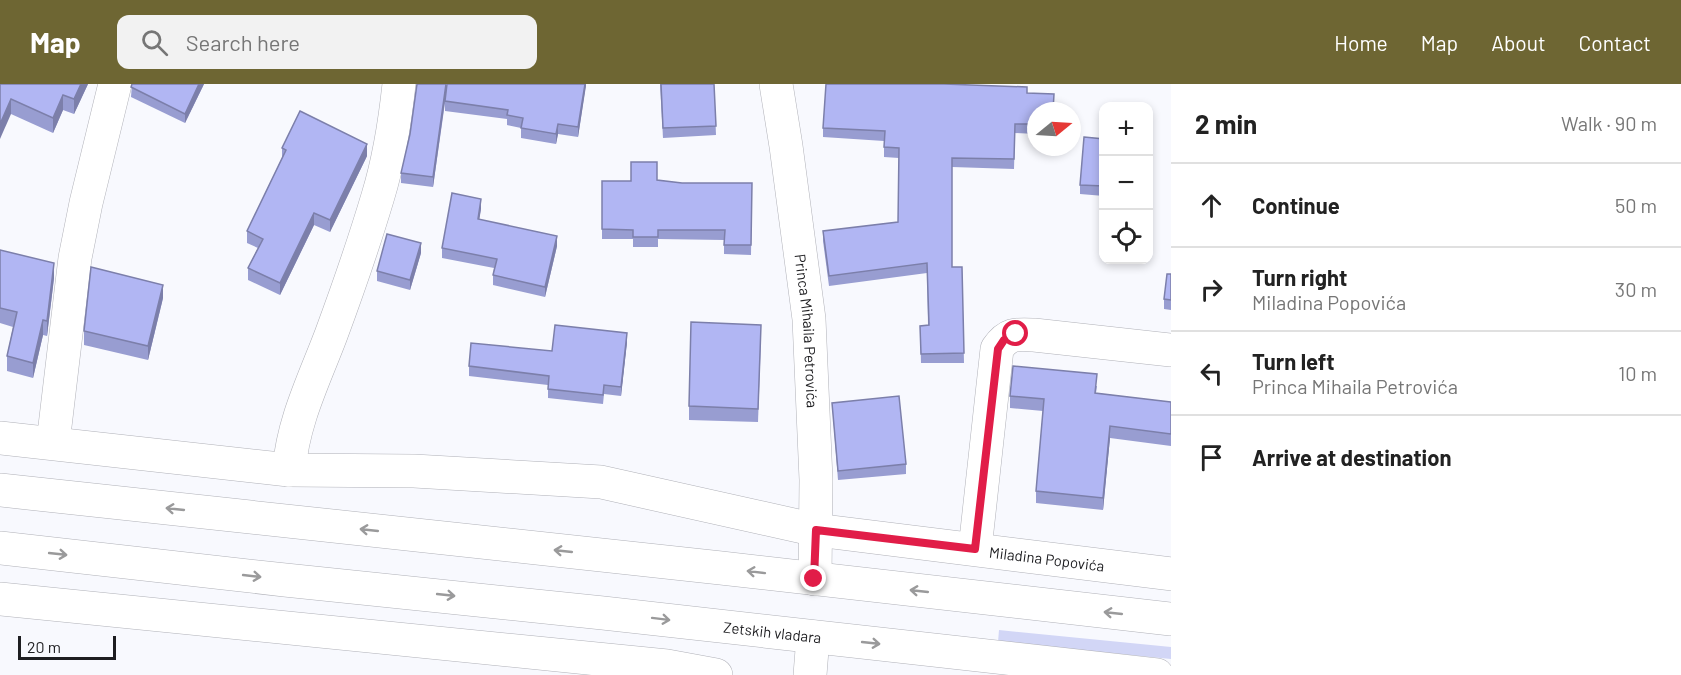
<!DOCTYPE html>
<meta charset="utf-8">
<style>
:root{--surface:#fff;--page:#f2f2f2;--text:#222;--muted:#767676;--line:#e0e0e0;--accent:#6e6633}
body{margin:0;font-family:Barlow,sans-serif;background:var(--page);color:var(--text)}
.controls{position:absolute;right:18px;top:18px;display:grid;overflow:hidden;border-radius:12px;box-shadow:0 3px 9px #0003}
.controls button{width:54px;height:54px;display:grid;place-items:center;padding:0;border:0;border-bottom:2px solid var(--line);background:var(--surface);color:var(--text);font:30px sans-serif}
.compass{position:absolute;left:1027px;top:18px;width:54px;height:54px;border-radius:50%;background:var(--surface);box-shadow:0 3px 9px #0003;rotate:72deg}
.scale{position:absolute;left:18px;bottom:15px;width:98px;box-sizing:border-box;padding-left:6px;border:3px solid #1e1e21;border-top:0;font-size:16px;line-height:21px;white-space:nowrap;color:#1e1e21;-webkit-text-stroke:4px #f8f9fe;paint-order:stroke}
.stop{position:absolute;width:18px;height:18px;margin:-14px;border:4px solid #e11d48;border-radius:50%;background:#fff}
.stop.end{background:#e11d48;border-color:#fff;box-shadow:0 2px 6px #0008}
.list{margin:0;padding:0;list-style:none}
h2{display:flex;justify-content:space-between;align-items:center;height:78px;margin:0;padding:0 24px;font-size:26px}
h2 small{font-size:20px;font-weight:400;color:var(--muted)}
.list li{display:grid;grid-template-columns:39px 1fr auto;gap:18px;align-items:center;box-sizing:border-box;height:84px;padding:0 24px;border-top:2px solid var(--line)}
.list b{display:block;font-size:22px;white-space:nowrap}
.list p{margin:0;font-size:20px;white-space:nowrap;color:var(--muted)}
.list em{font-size:20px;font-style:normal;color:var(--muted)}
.icon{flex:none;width:33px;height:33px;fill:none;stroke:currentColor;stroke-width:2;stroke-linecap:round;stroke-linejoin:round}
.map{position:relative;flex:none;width:1171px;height:591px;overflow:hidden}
header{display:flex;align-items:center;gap:36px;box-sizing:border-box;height:84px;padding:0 30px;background:var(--accent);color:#fff}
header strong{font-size:28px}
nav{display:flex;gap:33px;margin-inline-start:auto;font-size:21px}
.search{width:420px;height:54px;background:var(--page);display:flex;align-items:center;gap:15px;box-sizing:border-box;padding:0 21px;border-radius:12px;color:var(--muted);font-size:22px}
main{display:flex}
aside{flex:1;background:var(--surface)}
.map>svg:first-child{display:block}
.green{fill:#d2d6f6}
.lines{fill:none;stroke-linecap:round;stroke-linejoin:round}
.minor-casing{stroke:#b0b1b8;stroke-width:34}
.major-casing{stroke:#b0b1b8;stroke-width:34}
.minor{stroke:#fff;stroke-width:33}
.major{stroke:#fff;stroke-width:33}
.wall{fill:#989dd1}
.shaded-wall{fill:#7c7faa}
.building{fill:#b1b6f3;stroke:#7c7faa;stroke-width:1.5}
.oneway{stroke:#9a9a9b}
.route{stroke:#e11d48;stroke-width:8}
.labels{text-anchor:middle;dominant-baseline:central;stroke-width:4.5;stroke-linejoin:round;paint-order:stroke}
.street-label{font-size:15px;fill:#1e1e21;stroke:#f8f9fe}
</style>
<header>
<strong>Map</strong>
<div class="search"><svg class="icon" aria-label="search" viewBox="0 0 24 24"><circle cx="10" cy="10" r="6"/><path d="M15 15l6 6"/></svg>Search here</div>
<nav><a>Home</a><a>Map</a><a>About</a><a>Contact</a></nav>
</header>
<main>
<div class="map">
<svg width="1171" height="591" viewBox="0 0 1171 591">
<rect width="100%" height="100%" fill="#f8f9fe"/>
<!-- green -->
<polygon class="green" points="999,546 1171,563 1171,575 998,558"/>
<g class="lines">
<!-- minor casing -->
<g class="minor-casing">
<g id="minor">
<path id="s1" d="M776,0l10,62 23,173 7,161 -1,99"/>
<path id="s2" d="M0,354l289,32 125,1 187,11 215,48 355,44"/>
<polyline points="53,359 75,174 86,119 115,0"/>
<path d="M289,386c4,-49 25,-90 42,-135 17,-46 33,-92 47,-139 11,-36 17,-74 21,-112"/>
<path d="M975,465l22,-200c11,-16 19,-15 37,-14l137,15"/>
<polyline points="0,515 667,582 716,591"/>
<polyline points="810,591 813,553"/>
</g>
</g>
<!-- major casing -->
<g class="major-casing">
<g id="major">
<polyline points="0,406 721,484 1171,535"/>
<path id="s3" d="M0,464l285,32 318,33 554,62"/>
</g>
</g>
<!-- minor -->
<use href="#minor" class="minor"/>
<!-- major -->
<use href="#major" class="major"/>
</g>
<!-- wall -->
<g class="wall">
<polygon points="0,0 88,0 74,30 63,26 53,49 11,30"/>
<polygon points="132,0 204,0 185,39 131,13"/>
<polygon points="586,0 578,53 558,50 556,60 521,54 521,44 507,41 507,35 445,27 445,19 433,103 401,99 401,89 446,6"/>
<polygon points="660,0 714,0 716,51 663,54"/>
<polygon points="1027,9 1036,27 1036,50 1015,49 1014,85 952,83 952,183 962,183 964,279 921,279 920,242 928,241 927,189 829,202 823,157 823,147 898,138 899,74 884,73 884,57 823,53 823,44"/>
<polygon points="1104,55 1104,112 1080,110 1080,101"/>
<polygon points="282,64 367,72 330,148 314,141 280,211 248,196 248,184 258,164 247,159 247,147 282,74"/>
<polygon points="657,96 682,99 752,99 751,171 724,170 724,156 658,155 658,163 633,163 633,155 602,155 602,97 631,97"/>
<polygon points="481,125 479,135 557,162 545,213 493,201 493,191 494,184 442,174 442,164"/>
<polygon points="0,166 54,194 47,252 43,251 33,294 7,287 7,272 13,243 0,239"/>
<polygon points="421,169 410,206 377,197 377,187"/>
<polygon points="1171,190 1171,226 1164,225 1164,215"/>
<polygon points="163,214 148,276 84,261 84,247"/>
<polygon points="761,254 758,338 689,336 689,322"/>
<polygon points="627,258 621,312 604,310 603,320 548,314 548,301 469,292 469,282 552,267"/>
<polygon points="1097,302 1096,309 1171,318 1171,362 1110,354 1103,426 1036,419 1036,407 1043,327 1010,324 1010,312"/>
<polygon points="832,319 906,380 906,390 838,396"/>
</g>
<!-- shaded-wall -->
<g class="shaded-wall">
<polygon points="81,0 88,0 74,30 74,15"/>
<polygon points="199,0 204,0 185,39 185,30"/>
<polygon points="446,0 446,9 433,103 433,93"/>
<polygon points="585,0 586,0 586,2 578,53 578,43"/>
<polygon points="63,11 63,26 53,49 53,34"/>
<polygon points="11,15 11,30 0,55 0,40"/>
<polygon points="558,40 558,50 556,60 556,50"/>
<polygon points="367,60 367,72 330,148 330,136"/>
<polygon points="481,115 481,125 478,144 478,135"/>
<polygon points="314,129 314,141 280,211 280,199"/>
<polygon points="557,152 557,162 545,213 545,203"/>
<polygon points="421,159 421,169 410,206 410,196"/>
<polygon points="54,179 54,194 47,252 47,237"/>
<polygon points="163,201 163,214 148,276 148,262"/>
<polygon points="43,236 43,251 33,294 33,279"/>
<polygon points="627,249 627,258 621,312 621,303"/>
<polygon points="1110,342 1110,354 1103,426 1103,414"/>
</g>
<!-- building -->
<g class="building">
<polygon points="0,0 81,0 74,15 63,11 53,34 11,15 0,40"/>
<polygon points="132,0 199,0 185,30 131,3"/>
<polygon points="417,0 446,0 433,93 401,89 410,50"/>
<polygon points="447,0 585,0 578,43 558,40 556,50 521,44 523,34 507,31 508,26 445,17"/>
<polygon points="661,0 714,0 716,42 663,44"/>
<polygon points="826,0 944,0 1027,3 1027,9 1054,10 1053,27 1036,27 1036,40 1015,40 1014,75 952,74 952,183 962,183 964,269 921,270 920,242 929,241 927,179 829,192 823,147 898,138 899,64 884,63 885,47 823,44"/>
<polygon points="300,27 367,60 330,136 314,129 280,199 248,184 263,155 247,147 286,66 282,64"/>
<polygon points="1084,53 1104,55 1104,102 1080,101"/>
<polygon points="631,78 657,78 657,96 682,99 752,99 751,161 724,161 725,146 658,146 658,153 633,153 633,146 602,145 602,97 631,97"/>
<polygon points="452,109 481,115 478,135 557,152 545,203 493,191 497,175 442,164"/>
<polygon points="387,150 421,159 410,196 377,187"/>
<polygon points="0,166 54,179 47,237 43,236 33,279 7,272 17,228 0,224"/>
<polygon points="91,183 163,201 148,262 84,247"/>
<polygon points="1167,190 1171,190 1171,216 1164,215"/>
<polygon points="691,238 761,241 758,325 689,322"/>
<polygon points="555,241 627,249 621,303 604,301 603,311 548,305 549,292 469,282 471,259 552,267"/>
<polygon points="1013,282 1097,290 1095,309 1171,318 1171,350 1110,342 1103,414 1036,407 1044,315 1010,312"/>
<polygon points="899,312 906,380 838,387 832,319"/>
</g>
<!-- one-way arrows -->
<defs><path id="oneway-shaft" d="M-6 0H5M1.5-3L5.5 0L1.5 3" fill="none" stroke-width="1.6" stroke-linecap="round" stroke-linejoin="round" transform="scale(1.5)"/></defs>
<g class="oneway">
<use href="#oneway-shaft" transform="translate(175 425) rotate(-174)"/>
<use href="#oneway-shaft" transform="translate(369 446) rotate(-174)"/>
<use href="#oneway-shaft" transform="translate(563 467) rotate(-174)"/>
<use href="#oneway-shaft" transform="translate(58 470) rotate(6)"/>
<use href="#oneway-shaft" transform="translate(756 488) rotate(-173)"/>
<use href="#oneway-shaft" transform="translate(252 492) rotate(6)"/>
<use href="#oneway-shaft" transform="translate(919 507) rotate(-174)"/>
<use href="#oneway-shaft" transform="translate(446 511) rotate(6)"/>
<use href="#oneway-shaft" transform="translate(1113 529) rotate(-174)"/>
<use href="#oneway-shaft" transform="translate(661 535) rotate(7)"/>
<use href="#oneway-shaft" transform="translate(871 559) rotate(6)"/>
</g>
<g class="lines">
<!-- route -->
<polyline class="route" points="814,495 816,446 975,465 998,265 1004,256 1016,250"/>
</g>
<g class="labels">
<!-- street labels -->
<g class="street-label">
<text stroke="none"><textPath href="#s1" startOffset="249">Princa Mihaila Petrovića</textPath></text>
<text stroke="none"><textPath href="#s2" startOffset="1056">Miladina Popovića</textPath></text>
<text stroke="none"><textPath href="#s3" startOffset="777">Zetskih vladara</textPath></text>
</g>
</g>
</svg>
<div class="controls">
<button>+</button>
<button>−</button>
<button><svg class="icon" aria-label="locate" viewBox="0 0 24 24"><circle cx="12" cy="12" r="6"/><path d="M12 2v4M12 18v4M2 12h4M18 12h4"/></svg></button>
</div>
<svg class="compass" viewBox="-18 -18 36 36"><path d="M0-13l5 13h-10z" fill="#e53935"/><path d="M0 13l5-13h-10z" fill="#767676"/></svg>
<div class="scale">20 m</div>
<div class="stop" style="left:1016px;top:250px"></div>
<div class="stop end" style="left:814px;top:495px"></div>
</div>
<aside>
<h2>2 min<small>Walk · 90 m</small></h2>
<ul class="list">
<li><svg class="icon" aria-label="ahead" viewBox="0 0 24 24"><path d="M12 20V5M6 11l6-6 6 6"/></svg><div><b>Continue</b></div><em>50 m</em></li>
<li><svg class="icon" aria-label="right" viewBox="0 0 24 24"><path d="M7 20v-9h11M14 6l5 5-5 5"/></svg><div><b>Turn right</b><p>Miladina Popovića</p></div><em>30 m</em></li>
<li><svg class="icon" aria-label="left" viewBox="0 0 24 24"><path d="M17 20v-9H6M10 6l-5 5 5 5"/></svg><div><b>Turn left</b><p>Princa Mihaila Petrovića</p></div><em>10 m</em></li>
<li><svg class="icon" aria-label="arrive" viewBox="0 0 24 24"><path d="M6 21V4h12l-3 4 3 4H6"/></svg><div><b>Arrive at destination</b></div></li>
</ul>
</aside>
</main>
